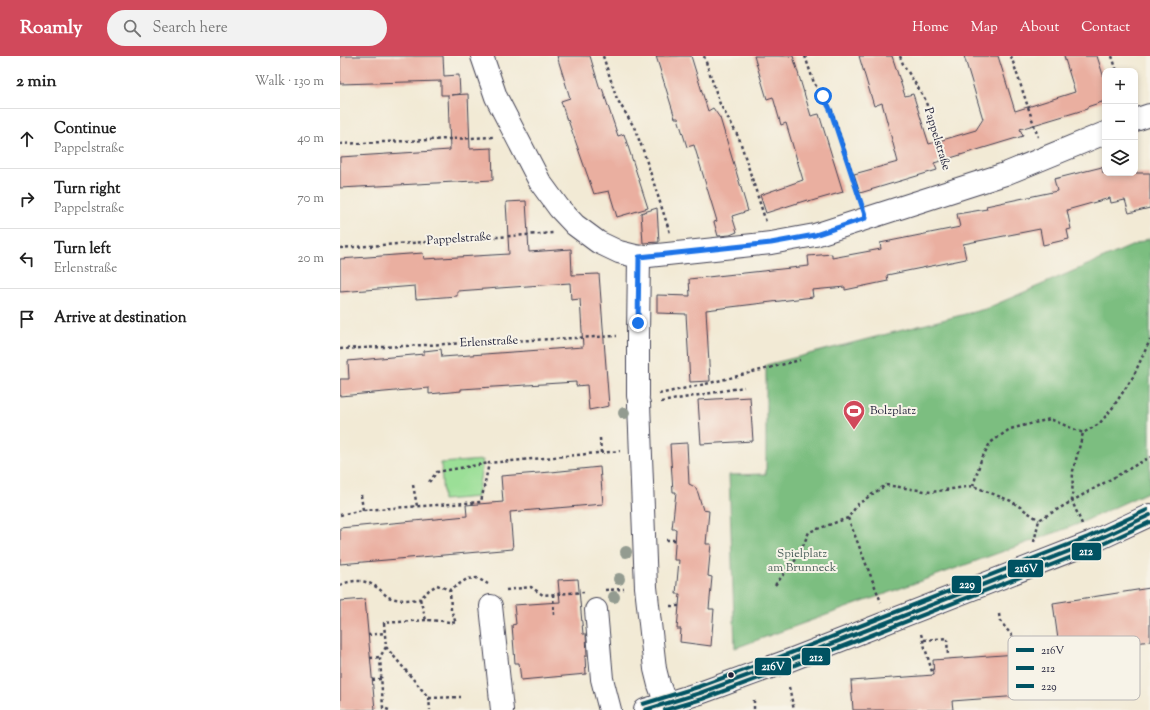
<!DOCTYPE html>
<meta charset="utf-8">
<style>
:root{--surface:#fff;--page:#f2f2f2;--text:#222;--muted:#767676;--line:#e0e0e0;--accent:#d1495b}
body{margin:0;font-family:"Sorts Mill Goudy",serif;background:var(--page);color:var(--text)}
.controls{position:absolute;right:12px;top:12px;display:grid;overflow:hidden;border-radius:8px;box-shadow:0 2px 6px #0003}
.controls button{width:36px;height:36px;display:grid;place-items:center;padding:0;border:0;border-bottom:1px solid var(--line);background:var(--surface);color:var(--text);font:20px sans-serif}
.stop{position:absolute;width:12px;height:12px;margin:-9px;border:3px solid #1a73e8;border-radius:50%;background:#fff}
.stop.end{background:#1a73e8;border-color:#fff;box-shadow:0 1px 4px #0008}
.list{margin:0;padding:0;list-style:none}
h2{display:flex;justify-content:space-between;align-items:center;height:52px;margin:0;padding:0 16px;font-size:17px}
h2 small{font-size:13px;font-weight:400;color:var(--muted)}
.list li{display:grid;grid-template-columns:26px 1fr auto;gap:12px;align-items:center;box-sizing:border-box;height:60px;padding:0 16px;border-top:1px solid var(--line)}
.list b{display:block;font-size:15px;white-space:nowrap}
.list p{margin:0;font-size:13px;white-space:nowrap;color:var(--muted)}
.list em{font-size:13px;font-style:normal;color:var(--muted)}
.icon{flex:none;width:22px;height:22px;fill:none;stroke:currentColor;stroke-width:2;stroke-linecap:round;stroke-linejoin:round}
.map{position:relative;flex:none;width:810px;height:654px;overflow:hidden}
header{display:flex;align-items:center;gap:24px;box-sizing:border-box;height:56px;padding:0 20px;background:var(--accent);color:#fff}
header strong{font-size:19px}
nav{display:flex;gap:22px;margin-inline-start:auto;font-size:14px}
.search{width:280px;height:36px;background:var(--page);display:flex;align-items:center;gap:10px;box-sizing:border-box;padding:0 14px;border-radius:22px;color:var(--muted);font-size:15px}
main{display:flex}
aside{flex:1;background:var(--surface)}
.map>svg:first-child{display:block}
.green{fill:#9bdf97;stroke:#5e8069}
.forest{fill:#7cbe80;stroke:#4f705e}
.building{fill:#eaafa0}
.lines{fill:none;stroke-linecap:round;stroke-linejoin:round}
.minor-casing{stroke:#414052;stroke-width:24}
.major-casing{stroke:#414052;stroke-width:24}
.path{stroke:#414052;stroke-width:2.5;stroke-dasharray:3 3;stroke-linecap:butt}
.minor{stroke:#fff;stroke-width:22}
.major{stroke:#fff;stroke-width:22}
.bus-1-casing{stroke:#f7f3e8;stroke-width:7}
.bus-2-casing{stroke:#f7f3e8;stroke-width:7}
.bus-3-casing{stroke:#f7f3e8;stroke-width:7}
.bus-1{stroke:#005262;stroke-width:4}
.bus-2{stroke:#005262;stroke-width:4}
.bus-3{stroke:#005262;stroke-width:4}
.tree{fill:#939b90}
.route{stroke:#1a73e8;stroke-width:5}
.bus-dot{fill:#22223b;stroke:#f7f3e8;stroke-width:1.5}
.labels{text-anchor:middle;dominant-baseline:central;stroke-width:4;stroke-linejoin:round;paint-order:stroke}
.street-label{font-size:12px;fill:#22223b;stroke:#f7f3e8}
.poi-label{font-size:12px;fill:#22223b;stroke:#f7f3e8;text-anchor:start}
.park-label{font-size:12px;fill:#465b57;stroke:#f7f3e8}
.key{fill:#f7f3e8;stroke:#b7b4b4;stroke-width:1}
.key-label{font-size:11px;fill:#22223b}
.line-badge{stroke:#f7f3e8;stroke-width:1.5}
.badge-label{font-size:11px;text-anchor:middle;font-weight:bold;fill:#fff}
</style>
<header>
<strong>Roamly</strong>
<div class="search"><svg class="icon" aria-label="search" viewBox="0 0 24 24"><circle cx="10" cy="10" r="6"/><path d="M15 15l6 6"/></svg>Search here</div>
<nav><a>Home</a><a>Map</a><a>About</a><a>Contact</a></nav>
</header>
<main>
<aside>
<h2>2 min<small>Walk · 130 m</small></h2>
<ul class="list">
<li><svg class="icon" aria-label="ahead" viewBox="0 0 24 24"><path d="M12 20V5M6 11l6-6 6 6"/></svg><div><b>Continue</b><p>Pappelstraße</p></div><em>40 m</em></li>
<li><svg class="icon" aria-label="right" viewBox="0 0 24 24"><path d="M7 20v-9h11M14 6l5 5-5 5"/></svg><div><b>Turn right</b><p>Pappelstraße</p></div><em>70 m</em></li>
<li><svg class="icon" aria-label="left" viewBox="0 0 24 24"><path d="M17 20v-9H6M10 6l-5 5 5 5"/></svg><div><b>Turn left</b><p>Erlenstraße</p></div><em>20 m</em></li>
<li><svg class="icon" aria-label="arrive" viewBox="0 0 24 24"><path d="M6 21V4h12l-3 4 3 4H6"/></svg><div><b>Arrive at destination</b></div></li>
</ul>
</aside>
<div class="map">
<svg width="810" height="654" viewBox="0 0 810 654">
<rect width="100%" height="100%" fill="#f7f3e8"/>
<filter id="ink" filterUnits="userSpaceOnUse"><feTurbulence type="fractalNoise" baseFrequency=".025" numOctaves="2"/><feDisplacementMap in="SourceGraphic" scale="8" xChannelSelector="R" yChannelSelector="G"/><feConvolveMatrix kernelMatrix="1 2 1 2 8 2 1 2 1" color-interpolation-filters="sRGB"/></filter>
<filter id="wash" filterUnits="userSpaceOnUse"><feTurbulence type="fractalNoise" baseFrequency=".012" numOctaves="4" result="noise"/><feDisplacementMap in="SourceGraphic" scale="16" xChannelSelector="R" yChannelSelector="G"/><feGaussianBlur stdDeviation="0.9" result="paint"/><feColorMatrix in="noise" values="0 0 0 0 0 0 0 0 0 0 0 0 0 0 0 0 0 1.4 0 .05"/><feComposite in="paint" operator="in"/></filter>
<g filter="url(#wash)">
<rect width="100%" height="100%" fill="#f2ead5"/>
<!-- green -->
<polygon class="green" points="143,404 137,441 103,444 101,407"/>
<!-- forest -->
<polygon class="forest" points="810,182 810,435 736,469 395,592 389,419 426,418 426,309 645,253"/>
<g id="blocks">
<!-- building -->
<g class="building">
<polygon points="0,0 103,0 104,20 119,19 120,38 111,39 128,38 130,93 152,92 153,124 0,132 0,101 110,94 108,39 101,39 101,25 0,28"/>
<polygon points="217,0 250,0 260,33 262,32 278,80 284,78 308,152 277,161 269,135 254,138 228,64 227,65 221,45 230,42"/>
<polygon points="316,0 351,0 368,55 373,52 380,62 408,155 392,160 397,176 390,179 378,180 374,166 377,165 354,89 347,91 338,62 335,62"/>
<polygon points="414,0 453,0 471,60 479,58 503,136 468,146 467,144 426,157 420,139 463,124 446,67 441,69 433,41 427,43"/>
<polygon points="519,0 552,0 565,40 573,38 589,88 636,74 643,63 624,0 658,0 675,55 735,36 724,0 757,0 765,25 765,45 747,51 747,53 680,73 683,80 594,107 597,114 520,137 514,118 558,106 542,47 534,50"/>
<polygon points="762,111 763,117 810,117 810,152 789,157 785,144 771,147 770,142 727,154 731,173 727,174 729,183 703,189 700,173 623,188 626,203 547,219 548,225 505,234 505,231 472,234 473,241 366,254 370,325 350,326 346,258 317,257 317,239 350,240 349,223 469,210 468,200 492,198 492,202 541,193 540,187 620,171 617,158 647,153 646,150 717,135 714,123"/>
<polygon points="186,145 189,196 231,193 232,219 259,218 269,350 249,354 247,329 236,330 236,326 121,333 121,335 89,338 89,332 0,340 0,323 9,323 8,305 84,298 84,295 101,293 102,301 243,291 240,243 231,244 230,227 117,235 117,240 76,243 75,230 0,236 0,203 83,197 84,203 169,198 166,146"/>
<polygon points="317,152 319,186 303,187 301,157"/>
<polygon points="410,341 413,385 361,388 358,344"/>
<polygon points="347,387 349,428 355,431 358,437 363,454 369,455 366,488 371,488 368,520 372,521 369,553 374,553 371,590 340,586 341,573 337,573 340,538 336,538 339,504 334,504 336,473 332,473 336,436 333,436 330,388"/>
<polygon points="260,411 263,448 170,456 173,493 0,508 0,472 127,460 126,449 163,446 161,420 211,416"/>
<polygon points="238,523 243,578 246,578 247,600 245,600 246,618 181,624 179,607 175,607 172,569 176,568 174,549 220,546 218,524"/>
<polygon points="810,532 810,585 720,598 713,547"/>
<polygon points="25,543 35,654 0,654 0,545"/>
<polygon points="677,598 680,640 612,645 613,654 513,654 511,625 594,619 593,604"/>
</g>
</g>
</g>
<g filter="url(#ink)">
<use href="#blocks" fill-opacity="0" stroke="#414052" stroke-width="1"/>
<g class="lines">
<!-- minor casing -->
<g class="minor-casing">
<g id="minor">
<polyline points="142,0 156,41 200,126 219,152 235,169 258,186 279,196 299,201 431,187 475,179 665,118 765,77"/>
<polyline points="795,64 810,59"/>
<polyline points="298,340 298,279 299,201"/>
<polyline points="299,348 306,531 315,613 319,629 326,648"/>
<polyline points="151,550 162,654"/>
<polyline points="256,554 262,623 270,654"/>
</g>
</g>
<!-- major casing -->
<g class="major-casing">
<polyline id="major" points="305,654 360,637 450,604 750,487 810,459"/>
</g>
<!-- path -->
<g class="path">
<polyline points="263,0 277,43 294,71 303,94 330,177"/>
<polyline points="364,0 380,48 399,82 426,166"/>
<polyline points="465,0 474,27 491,53 520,142"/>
<polyline points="560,0 563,8 585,43 607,115"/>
<polyline points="671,0 698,81"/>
<polyline points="772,0 777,15"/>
<polyline points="0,88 154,81"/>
<polyline points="0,192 214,177"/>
<polyline points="0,293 277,280"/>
<polyline points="319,338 370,327 460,304"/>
<polyline points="321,346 404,331"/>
<polyline points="260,382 261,397"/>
<polyline points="89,426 97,416 149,407"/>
<polyline points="73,429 77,450"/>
<polyline points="633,430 641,404 650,387 670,373 710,363 743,377"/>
<polyline points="21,439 23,454"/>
<polyline points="0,459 23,454 141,446 149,407 280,395"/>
<polyline points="508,462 541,546"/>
<polyline points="742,468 732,445 810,401"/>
<polyline points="326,484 335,484"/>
<polyline points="694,486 699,464 732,445 733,415 743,377 759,368 771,354 793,321 810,284"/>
<path d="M0,529c14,-6 26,-6 39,4 3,2 6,6 9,8 10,4 22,3 32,2l9,-9 8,-5 13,5 17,-11 10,-1 11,6"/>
<polyline points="435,529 458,501 469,476 508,462 518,448 546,429 591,436 633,430 671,445 699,464"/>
<polyline points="166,534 191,531 203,539 244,536"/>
<polyline points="265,534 284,533"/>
<polyline points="213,538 214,559"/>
<polyline points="80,543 86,564 103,565 116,567 111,554 110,534"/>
<polyline points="330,550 339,550"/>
<polyline points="659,558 660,565 712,628"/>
<polyline points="86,564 44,567 46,591 89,642 90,654"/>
<polyline points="581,578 593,619"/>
<polyline points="28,579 45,577"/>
<polyline points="584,584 607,582 608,600"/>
<polyline points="46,591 40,601 43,652 49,654"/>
<polyline points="30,602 40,601"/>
<polyline points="32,624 41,623"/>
<polyline points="449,631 454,654"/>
<polyline points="89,642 121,641"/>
<polyline points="414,644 414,654"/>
</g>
<!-- minor -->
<use href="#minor" class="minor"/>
<!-- major -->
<use href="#major" class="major"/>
<!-- bus-1 casing -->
<g class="bus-1-casing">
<polyline id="bus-1" points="305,654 360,637 450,604 750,487 810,459"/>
</g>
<!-- bus-2 casing -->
<g class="bus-2-casing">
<polyline id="bus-2" points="325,654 362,643 452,610 752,493 810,466"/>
</g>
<!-- bus-3 casing -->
<g class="bus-3-casing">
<polyline id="bus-3" points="303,648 358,631 448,598 748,481 807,454"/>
</g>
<!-- bus-1 -->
<use href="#bus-1" class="bus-1"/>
<!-- bus-2 -->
<use href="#bus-2" class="bus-2"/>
<!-- bus-3 -->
<use href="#bus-3" class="bus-3"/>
</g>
<!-- trees -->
<g class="tree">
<circle cx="284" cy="357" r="6"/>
<circle cx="286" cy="496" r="6"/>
<circle cx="279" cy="523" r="6"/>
<circle cx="274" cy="541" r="6"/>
</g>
</g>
<g class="lines" filter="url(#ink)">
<!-- route -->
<polyline class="route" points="298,267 299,201 431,187 475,179 526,162 490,53 483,40"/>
</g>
<!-- icons -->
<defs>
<g id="stadium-pin" transform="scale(1.15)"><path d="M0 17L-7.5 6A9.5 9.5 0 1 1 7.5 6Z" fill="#d1495b" stroke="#f7f3e8"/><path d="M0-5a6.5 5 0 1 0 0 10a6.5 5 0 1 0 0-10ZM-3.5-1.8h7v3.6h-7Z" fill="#fff"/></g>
</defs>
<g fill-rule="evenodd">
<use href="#stadium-pin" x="514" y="355"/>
</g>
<!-- markers -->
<circle class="bus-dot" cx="391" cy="619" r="3.5"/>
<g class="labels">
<!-- street labels -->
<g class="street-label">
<text transform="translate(597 83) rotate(73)">Pappelstraße</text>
<text transform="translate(119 183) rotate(-4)">Pappelstraße</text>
<text transform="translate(149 286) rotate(-3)">Erlenstraße</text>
</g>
<!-- poi labels -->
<g class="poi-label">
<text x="530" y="355">Bolzplatz</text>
</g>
<!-- park labels -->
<g class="park-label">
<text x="462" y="498">Spielplatz<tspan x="462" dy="14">am Brunneck</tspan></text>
</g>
</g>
<!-- legend -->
<rect x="668" y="580" width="132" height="64" rx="6" class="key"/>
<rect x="676" y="592" width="18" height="4" fill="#005262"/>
<rect x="676" y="610" width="18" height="4" fill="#005262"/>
<rect x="676" y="628" width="18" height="4" fill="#005262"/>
<g class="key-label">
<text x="701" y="598">216V</text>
<text x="701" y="616">212</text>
<text x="701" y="634">229</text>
</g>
<g class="line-badge">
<rect x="731" y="486" width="31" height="19" rx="4" fill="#005262"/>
<rect x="667" y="503" width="37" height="19" rx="4" fill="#005262"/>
<rect x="611" y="519" width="31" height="19" rx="4" fill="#005262"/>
<rect x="461" y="591" width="30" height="19" rx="4" fill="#005262"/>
<rect x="414" y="601" width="38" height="19" rx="4" fill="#005262"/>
</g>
<g class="badge-label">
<text x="746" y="499">212</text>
<text x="686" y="516">216V</text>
<text x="627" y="532">229</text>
<text x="476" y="605">212</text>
<text x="433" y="614">216V</text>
</g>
</svg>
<div class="controls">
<button>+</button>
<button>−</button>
<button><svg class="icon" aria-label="layers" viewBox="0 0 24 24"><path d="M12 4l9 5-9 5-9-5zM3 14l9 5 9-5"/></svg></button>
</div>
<div class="stop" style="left:483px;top:40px"></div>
<div class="stop end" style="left:298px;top:267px"></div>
</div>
</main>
